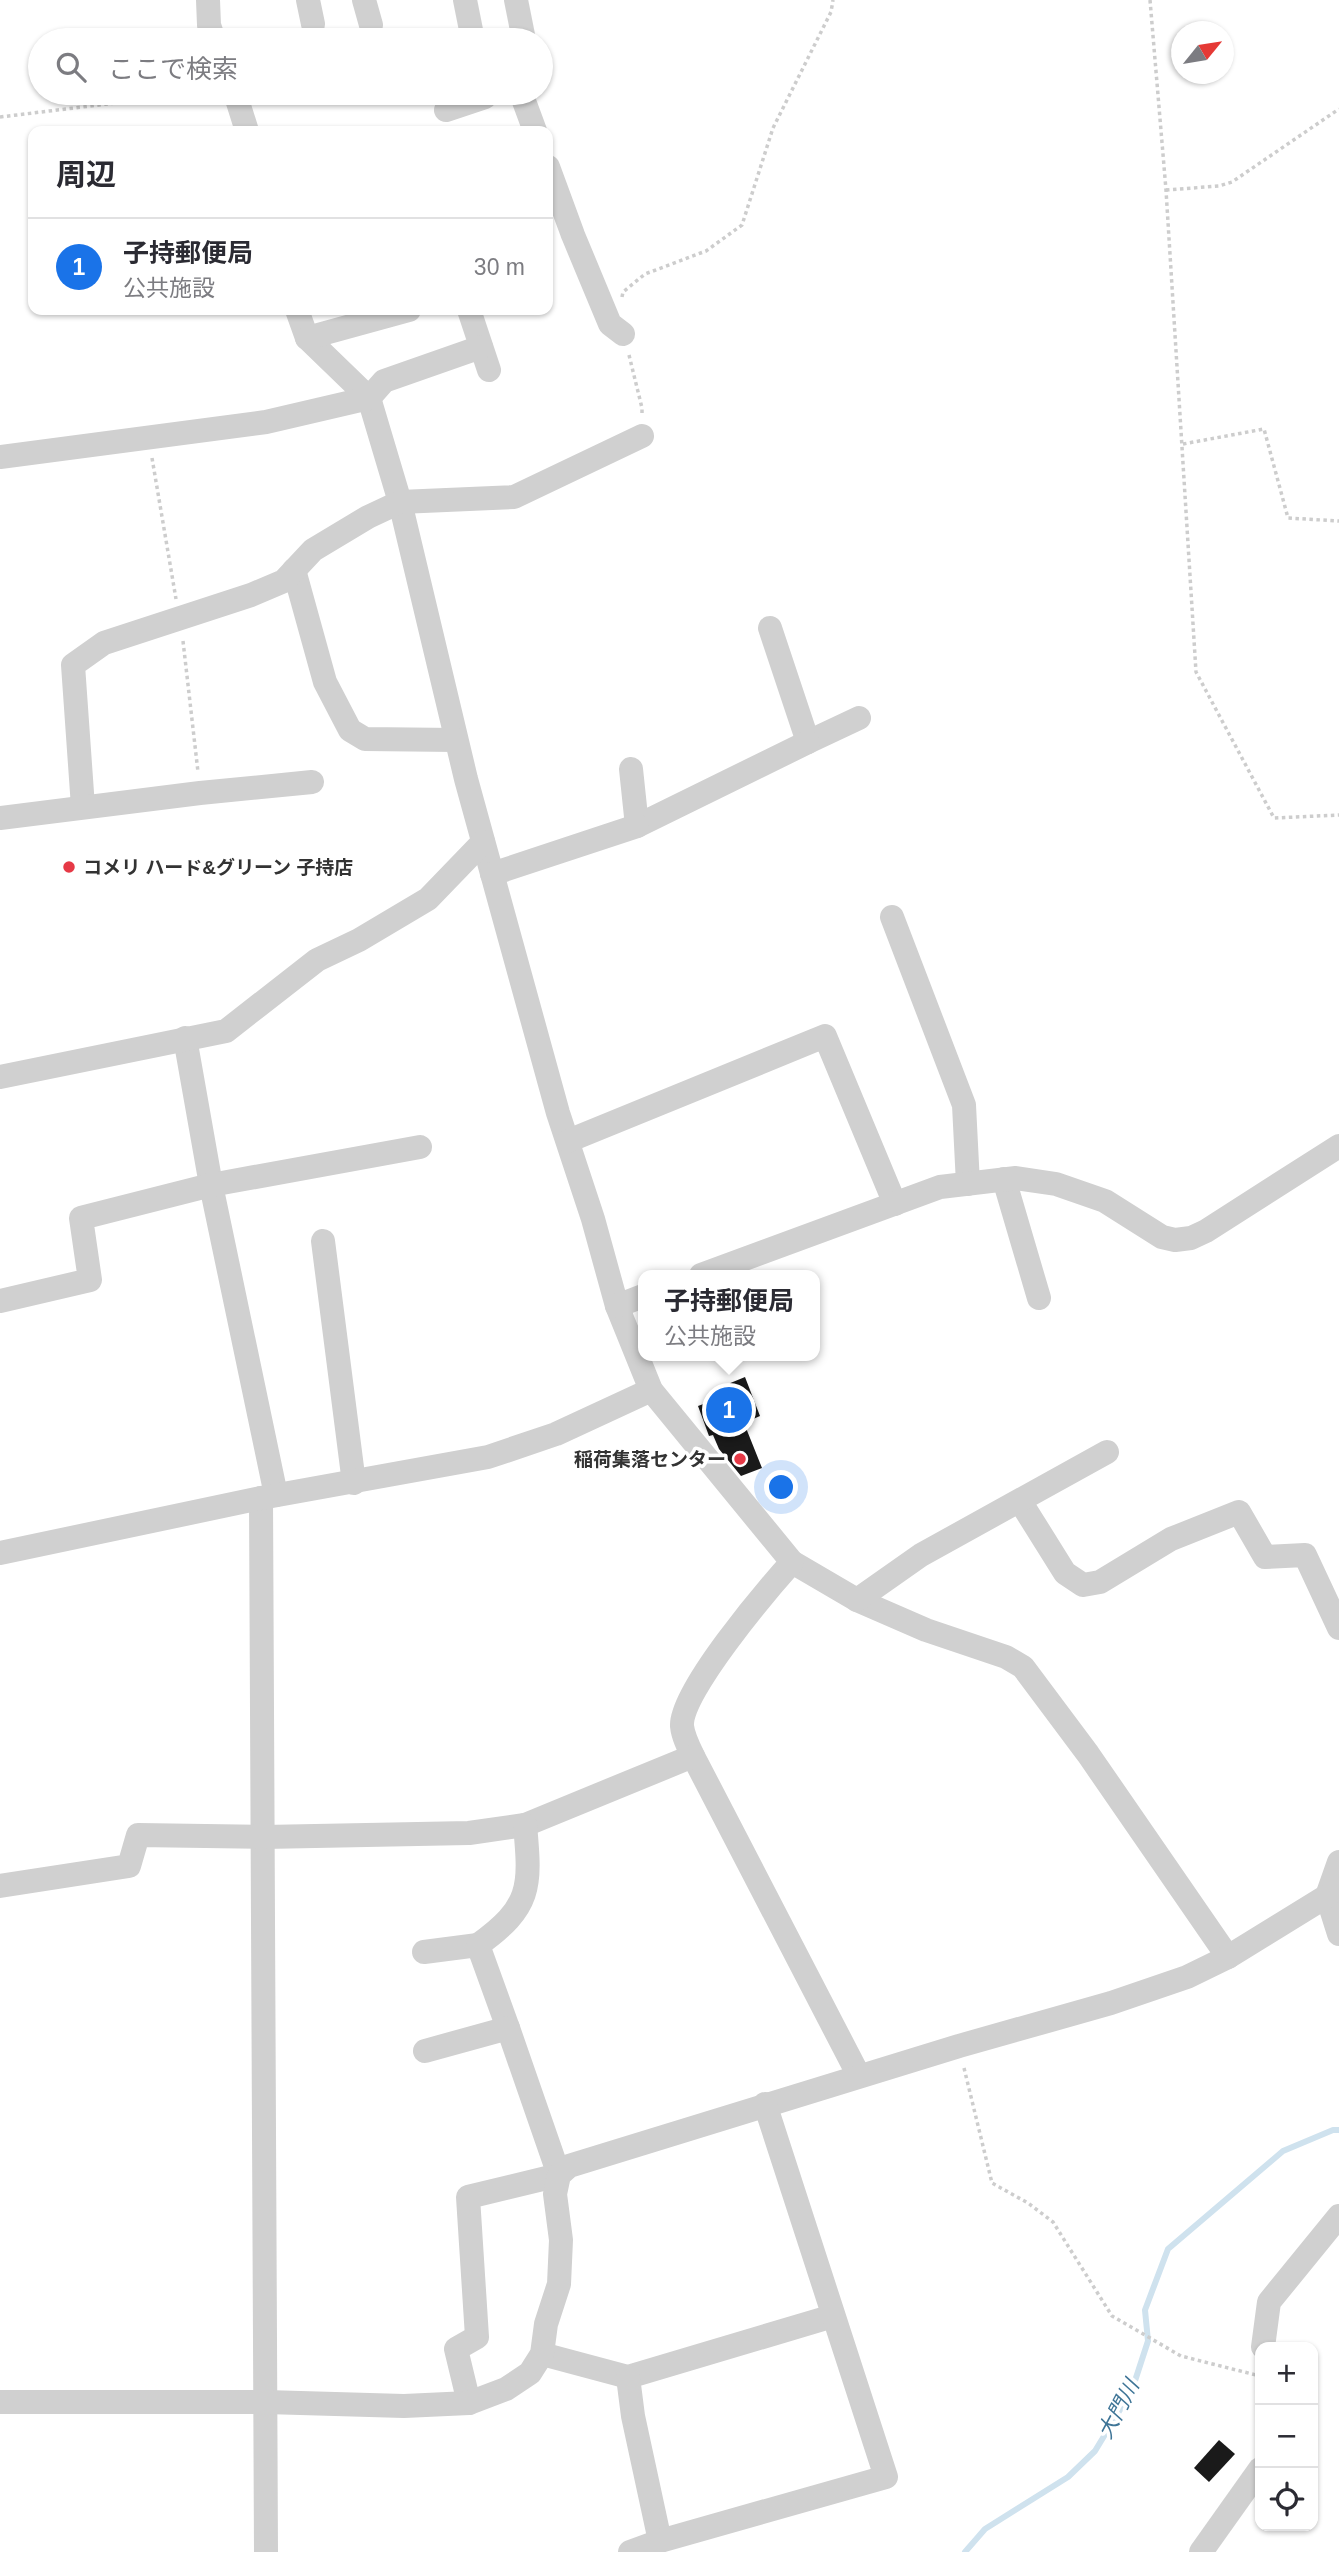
<!DOCTYPE html>
<html lang="ja">
<meta charset="utf-8">
<style>
:root{--surface:#fff;--page:#f7f7f7;--text:#2b2b33;--muted:#7c7c81;--line:#e1e1e2;--accent:#1a73e8}
body{margin:0;font-family:Arial,"Noto Sans JP",sans-serif;background:var(--page);color:var(--text)}
.controls{position:absolute;right:21px;bottom:21px;display:grid;overflow:hidden;border-radius:14px;box-shadow:0 2px 5px #0004}
.controls button{width:63px;height:63px;display:grid;place-items:center;padding:0;border:0;border-bottom:2px solid var(--line);background:var(--surface);color:var(--text);font:35px sans-serif}
.compass{position:absolute;left:1171px;top:21px;width:63px;height:63px;border-radius:50%;background:var(--surface);box-shadow:0 2px 5px #0004;rotate:60deg}
.you{position:absolute;left:782px;top:1488px;width:24px;height:24px;margin:-18px;border:5px solid #fff;border-radius:50%;background:#1a73e8;box-shadow:0 0 0 10px #1a73e833}
.badge{display:grid;place-items:center;width:46px;height:46px;border-radius:50%;background:var(--accent);color:#fff;font-size:23px;font-weight:700}
.pin{position:absolute;translate:-50% -50%;border:4px solid #fff;box-shadow:0 2px 7px #0006}
.popup{position:absolute;left:638px;top:1270px;width:182px;height:91px;box-sizing:border-box;display:grid;place-content:center;border-radius:14px;background:var(--surface);filter:drop-shadow(0 2px 5px #0005);font-size:23px;white-space:nowrap;color:var(--muted)}
.popup b{font-size:26px;color:var(--text)}
.popup::after{content:'';position:absolute;left:50%;top:100%;margin-left:-14px;border:14px solid transparent;border-top-color:var(--surface)}
.list{margin:0;padding:0;list-style:none}
h2{display:flex;justify-content:space-between;align-items:center;height:91px;margin:0;padding:0 28px;font-size:30px}
h2 small{font-size:23px;font-weight:400;color:var(--muted)}
.list li{display:grid;grid-template-columns:46px 1fr auto;gap:21px;align-items:center;box-sizing:border-box;height:98px;padding:0 28px;border-top:2px solid var(--line)}
.list b{display:block;font-size:26px;white-space:nowrap}
.list p{margin:0;font-size:23px;white-space:nowrap;color:var(--muted)}
.list em{font-size:23px;font-style:normal;color:var(--muted)}
.icon{flex:none;width:38px;height:38px;fill:none;stroke:currentColor;stroke-width:2;stroke-linecap:round;stroke-linejoin:round}
.map{position:relative;flex:none;width:1339px;height:2552px;overflow:hidden}
.search{position:absolute;background:var(--surface);box-shadow:0 2px 5px #0004;left:28px;top:28px;width:525px;height:77px;display:flex;align-items:center;gap:18px;box-sizing:border-box;padding:0 24px;border-radius:38px;color:var(--muted);font-size:26px}
.panel{position:absolute;background:var(--surface);box-shadow:0 2px 5px #0004;left:28px;top:126px;width:525px;height:189px;border-radius:14px}
.map>svg:first-child{display:block}
.lines{fill:none;stroke-linecap:round;stroke-linejoin:round}
.stream{stroke:#cfe2ee;stroke-width:6}
.building{fill:#1a1a1a}
.path{stroke:#cdcdcd;stroke-width:3.5;stroke-dasharray:3.5 3.5;stroke-linecap:butt}
.minor{stroke:#d0d0d0;stroke-width:24}
.poi-dot{fill:#e63946;stroke:#fff;stroke-width:2.5}
.labels{text-anchor:middle;dominant-baseline:central;stroke-width:7;stroke-linejoin:round;paint-order:stroke}
.poi-label{font-size:19px;font-weight:bold;fill:#333;stroke:#fff;text-anchor:start}
.water-label{font-size:21px;font-style:italic;fill:#3f7597;stroke:#fff}
</style>
<div class="map">
<svg width="1339" height="2552" viewBox="0 0 1339 2552">
<rect width="100%" height="100%" fill="#fff"/>
<g class="lines">
<!-- stream -->
<polyline class="stream" points="965,2552 985,2529 1068,2477 1095,2451 1132,2390 1148,2341 1145,2310 1168,2249 1283,2151 1333,2130 1339,2130"/>
</g>
<!-- building -->
<g class="building">
<polygon points="745,1377 760,1416 744,1423 762,1468 741,1476 719,1449 713,1435 709,1436 698,1406 714,1400 711,1391"/>
<polygon points="1219,2440 1235,2454 1209,2482 1194,2468"/>
</g>
<g class="lines">
<!-- path -->
<g class="path">
<polyline points="1150,0 1166,190 1196,672 1274,818 1339,815"/>
<polyline points="0,117 173,96 179,93"/>
<polyline points="1166,190 1219,186 1232,182 1339,109"/>
<polyline points="622,297 623,292 645,274 706,251 742,225 773,128 831,12 833,0"/>
<polyline points="629,355 642,408 642,416"/>
<polyline points="1183,444 1264,429 1288,518 1339,521"/>
<polyline points="152,458 176,599"/>
<polyline points="183,641 198,772"/>
<polyline points="964,2068 992,2183 1028,2203 1053,2222 1112,2316 1181,2356 1260,2376"/>
</g>
<!-- minor -->
<g class="minor">
<polyline points="208,0 209,25 214,40"/>
<polyline points="308,0 313,24"/>
<polyline points="364,0 371,25"/>
<polyline points="465,0 473,40"/>
<polyline points="516,0 524,40"/>
<polyline points="235,93 247,131"/>
<polyline points="521,93 535,131"/>
<polyline points="446,110 485,97"/>
<polyline points="548,167 573,235 610,324 623,334"/>
<polyline points="297,310 307,338 369,398 400,502 466,779 558,1113 593,1219 617,1306 651,1390 792,1562 857,1600 926,1630 1006,1657 1023,1667 1088,1754 1228,1957"/>
<polyline points="469,310 489,370"/>
<polyline points="307,338 409,310"/>
<polyline points="0,457 266,422 369,398 384,381 481,347"/>
<polyline points="294,570 325,682 350,730 365,739 456,740"/>
<polyline points="770,628 808,742 859,718"/>
<polyline points="631,769 637,826 808,742"/>
<polyline points="83,807 73,665 104,643 251,595 284,581 313,550 368,517 400,502 514,497 642,436"/>
<polyline points="0,818 200,793 312,782"/>
<polyline points="492,874 637,826"/>
<polyline points="892,917 964,1105 968,1184"/>
<polyline points="185,1038 211,1185 276,1495"/>
<polyline points="0,1077 226,1031 317,960 359,940 428,899 483,842"/>
<polyline points="568,1141 825,1036 895,1204"/>
<polyline points="1004,1179 1039,1298"/>
<polyline points="323,1241 354,1483"/>
<polyline points="701,1275 940,1187 1016,1178 1056,1184 1105,1201 1162,1237 1175,1240 1191,1238 1206,1231 1339,1146"/>
<polyline points="0,1301 90,1280 81,1218 211,1185 420,1147"/>
<polyline points="617,1306 643,1296"/>
<polyline points="261,1498 266,2552"/>
<polyline points="1020,1501 1065,1573 1083,1585 1100,1582 1171,1539 1239,1512 1265,1557 1305,1555 1339,1628"/>
<polyline points="0,1553 261,1498 488,1457 556,1434 651,1390"/>
<path d="M792,1562c-25,28 -112,130 -110,164 1,10 6,20 11,30l166,320"/>
<polyline points="857,1600 921,1555 1107,1452"/>
<polyline points="1339,1862 1327,1896 1339,1934"/>
<polyline points="0,1886 129,1866 138,1835 264,1837 469,1833 525,1825 693,1756"/>
<polyline points="424,1952 478,1945"/>
<path d="M508,2028l-30,-83c53,-38 53,-57 47,-120"/>
<polyline points="425,2051 508,2028 559,2175 468,2197 477,2337 456,2349 469,2403"/>
<polyline points="1263,2347 1269,2302 1339,2216"/>
<polyline points="542,2354 628,2377 833,2316"/>
<polyline points="628,2377 633,2416 660,2541"/>
<polyline points="0,2402 266,2402 404,2406 469,2403 506,2389 530,2373 542,2354 546,2324 559,2284 561,2240 555,2194 559,2175 569,2166 959,2046 1111,2003 1187,1977 1228,1957 1327,1896"/>
<polyline points="630,2552 660,2541 886,2477 765,2104"/>
<polyline points="1201,2552 1260,2469"/>
</g>
</g>
<!-- markers -->
<g class="poi-dot">
<circle cx="69" cy="867" r="7"/>
<circle cx="740" cy="1459" r="7"/>
</g>
<g class="labels">
<!-- poi labels -->
<g class="poi-label">
<text x="83" y="867">コメリ ハード&amp;グリーン 子持店</text>
<text x="726" y="1459" text-anchor="end">稲荷集落センター</text>
</g>
<!-- water labels -->
<g class="water-label">
<text transform="translate(1118 2409) rotate(-62)">大門川</text>
</g>
</g>
</svg>
<div class="controls">
<button>+</button>
<button>−</button>
<button><svg class="icon" aria-label="locate" viewBox="0 0 24 24"><circle cx="12" cy="12" r="6"/><path d="M12 2v4M12 18v4M2 12h4M18 12h4"/></svg></button>
</div>
<svg class="compass" viewBox="-18 -18 36 36"><path d="M0-13l5 13h-10z" fill="#e53935"/><path d="M0 13l5-13h-10z" fill="#7c7c81"/></svg>
<div class="you"></div>
<div class="pin badge" style="left:729px;top:1410px">1</div>
<div class="popup"><b>子持郵便局</b>公共施設</div>
<div class="search"><svg class="icon" aria-label="search" viewBox="0 0 24 24"><circle cx="10" cy="10" r="6"/><path d="M15 15l6 6"/></svg>ここで検索</div>
<section class="panel">
<h2>周辺<small></small></h2>
<ul class="list">
<li><span class="badge">1</span><div><b>子持郵便局</b><p>公共施設</p></div><em>30 m</em></li>
</ul>
</section>
</div>
